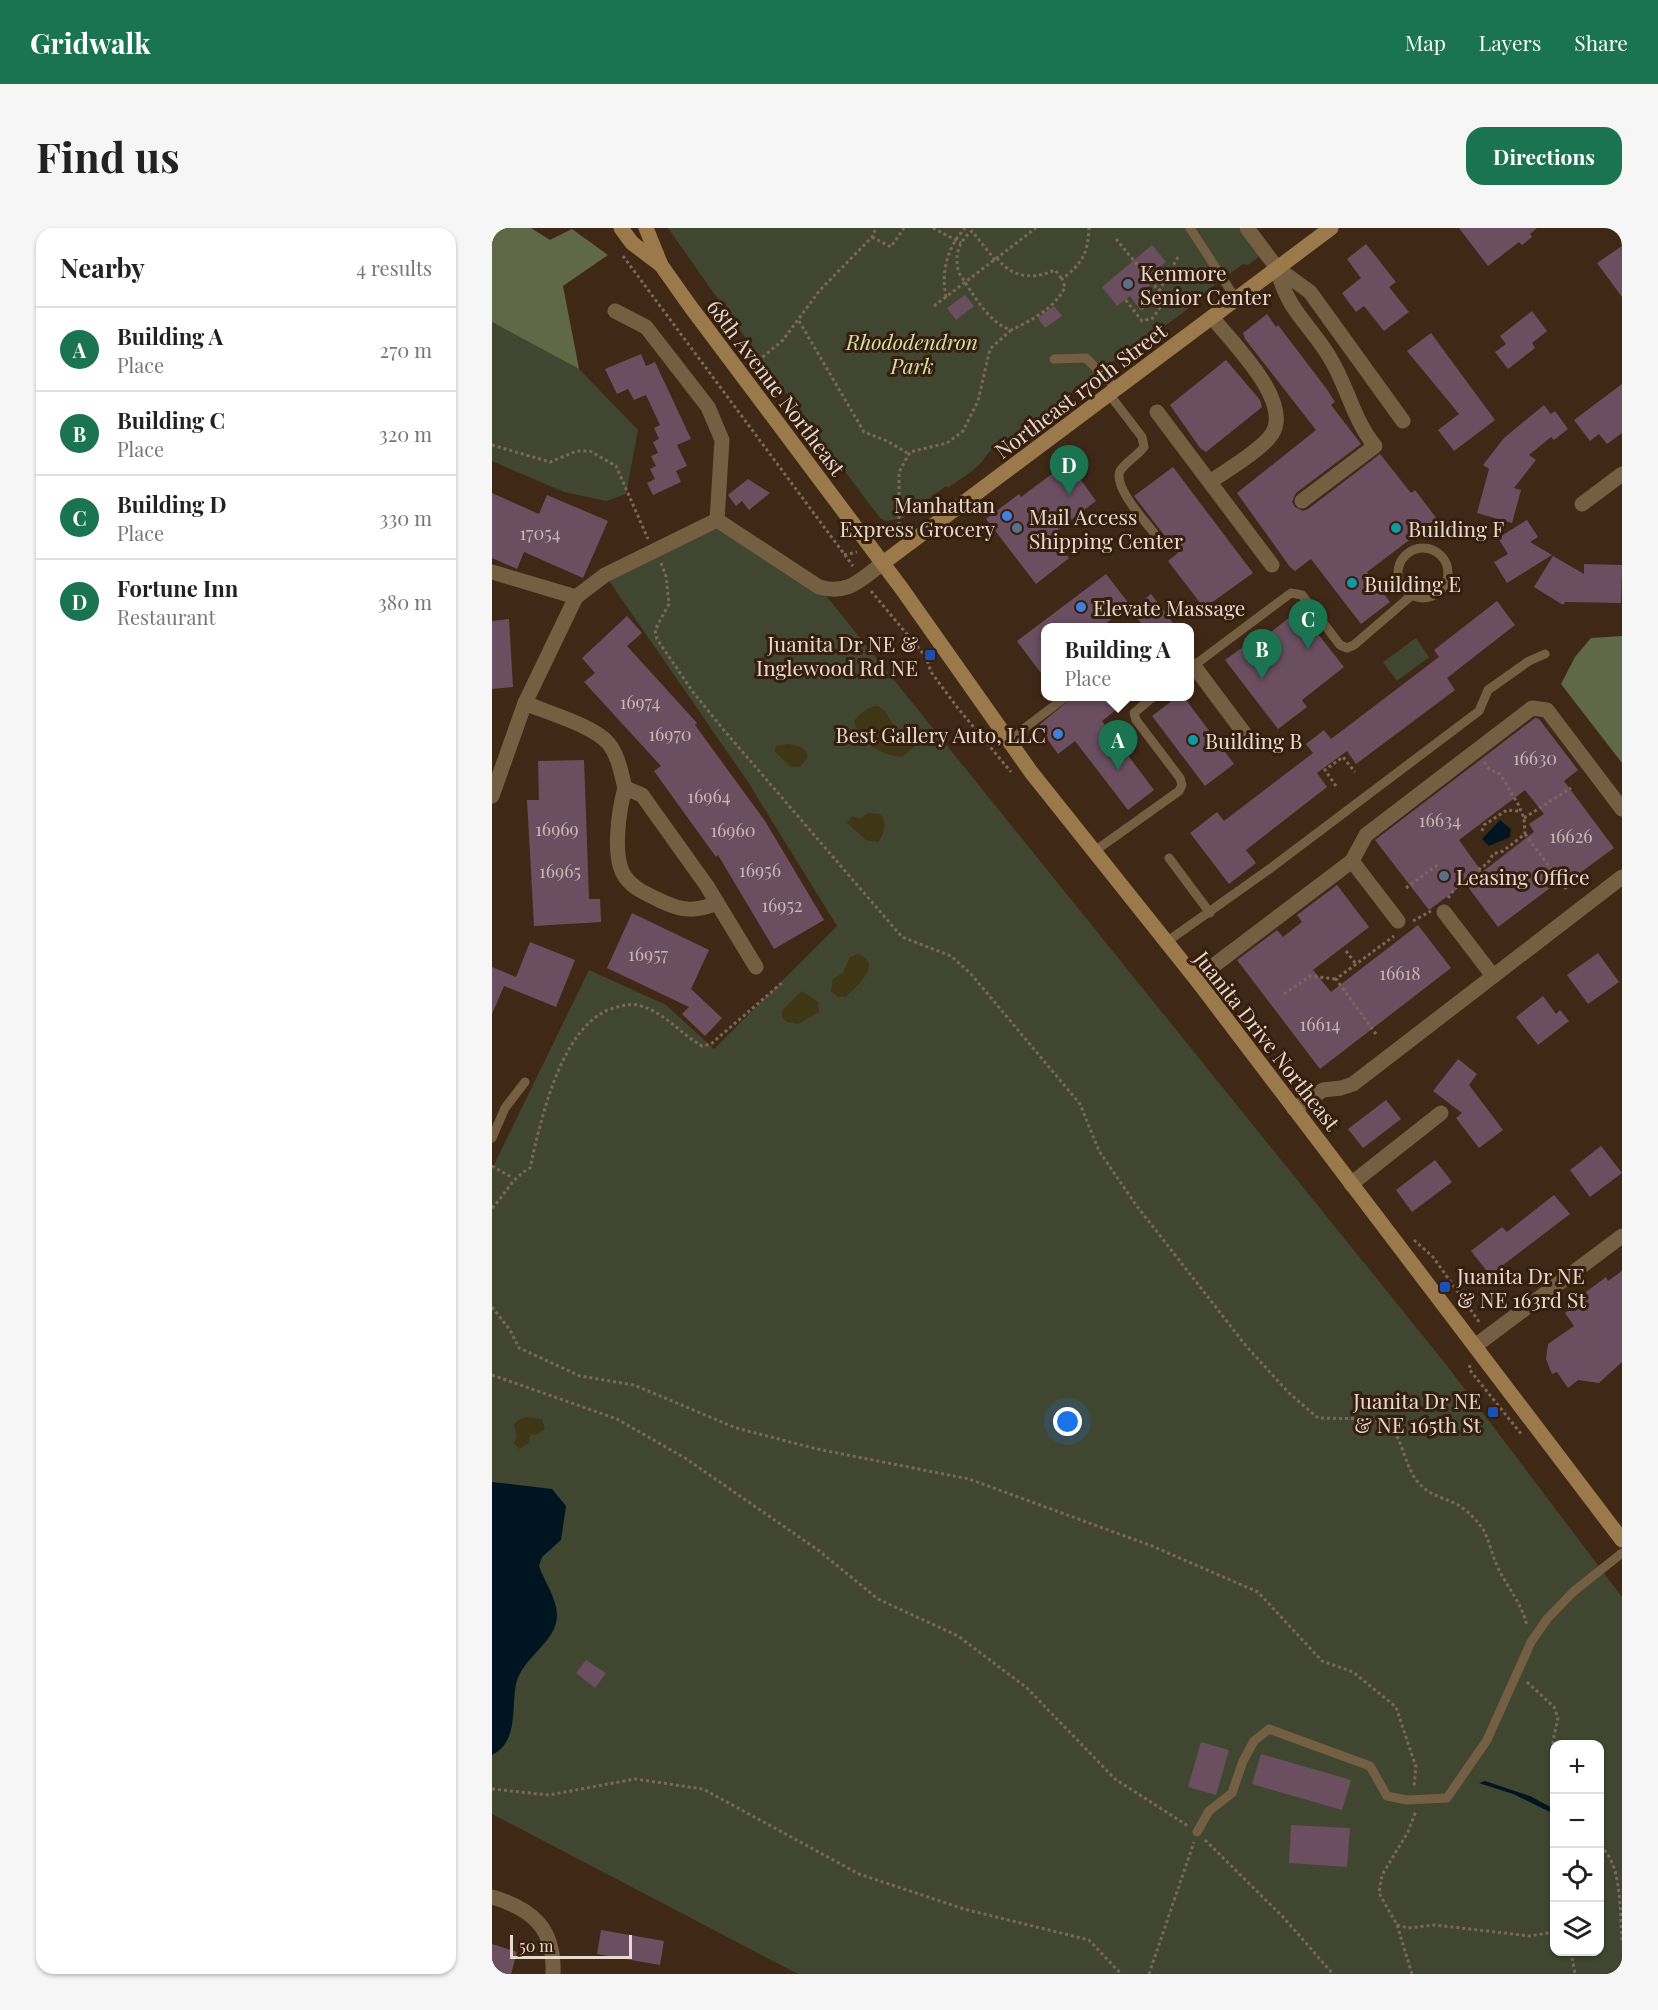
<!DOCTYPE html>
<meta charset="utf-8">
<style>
:root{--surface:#fff;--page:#f6f6f6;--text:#222;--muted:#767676;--line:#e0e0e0;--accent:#1a7451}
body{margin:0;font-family:"Playfair Display",serif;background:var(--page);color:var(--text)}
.controls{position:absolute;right:18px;bottom:18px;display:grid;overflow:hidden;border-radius:12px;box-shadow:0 2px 4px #0004}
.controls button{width:54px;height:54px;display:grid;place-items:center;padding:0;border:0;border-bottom:2px solid var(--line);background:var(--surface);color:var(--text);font:30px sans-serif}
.scale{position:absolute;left:18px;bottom:15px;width:122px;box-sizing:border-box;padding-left:6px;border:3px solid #e8d9ce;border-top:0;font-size:16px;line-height:21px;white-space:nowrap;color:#e8d9ce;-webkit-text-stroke:4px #351e0d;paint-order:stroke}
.you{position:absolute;left:576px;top:1194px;width:21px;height:21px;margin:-15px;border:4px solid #fff;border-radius:50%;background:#1a73e8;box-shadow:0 0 0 9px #1a73e833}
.badge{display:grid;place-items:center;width:39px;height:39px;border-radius:50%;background:var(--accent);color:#fff;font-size:20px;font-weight:700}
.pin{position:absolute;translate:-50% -50px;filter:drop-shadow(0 2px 3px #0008)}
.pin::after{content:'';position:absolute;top:32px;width:21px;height:18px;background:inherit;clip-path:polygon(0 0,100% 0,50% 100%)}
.popup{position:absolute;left:549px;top:395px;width:153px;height:78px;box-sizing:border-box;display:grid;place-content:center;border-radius:12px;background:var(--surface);filter:drop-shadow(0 2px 4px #0005);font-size:20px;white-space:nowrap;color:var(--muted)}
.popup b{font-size:22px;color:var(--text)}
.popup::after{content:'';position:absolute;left:50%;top:100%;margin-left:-12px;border:12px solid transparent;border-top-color:var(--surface)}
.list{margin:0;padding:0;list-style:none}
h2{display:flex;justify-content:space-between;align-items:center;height:78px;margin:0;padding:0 24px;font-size:26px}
h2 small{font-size:20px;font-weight:400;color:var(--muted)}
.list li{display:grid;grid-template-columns:39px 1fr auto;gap:18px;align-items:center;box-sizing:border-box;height:84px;padding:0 24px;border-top:2px solid var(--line)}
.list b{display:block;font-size:22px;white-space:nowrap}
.list p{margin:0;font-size:20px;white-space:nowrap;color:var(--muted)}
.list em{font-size:20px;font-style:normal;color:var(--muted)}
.icon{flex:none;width:33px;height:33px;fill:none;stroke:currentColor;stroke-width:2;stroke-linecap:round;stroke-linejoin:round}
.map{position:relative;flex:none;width:1130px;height:1746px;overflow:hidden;border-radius:18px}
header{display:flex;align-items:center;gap:36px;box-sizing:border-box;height:84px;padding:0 30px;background:var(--accent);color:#fff}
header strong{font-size:28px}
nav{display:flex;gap:33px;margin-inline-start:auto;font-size:21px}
.intro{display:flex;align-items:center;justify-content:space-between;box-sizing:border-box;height:144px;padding:0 36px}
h1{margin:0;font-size:42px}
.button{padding:15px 27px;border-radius:18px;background:var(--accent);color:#fff;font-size:21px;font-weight:700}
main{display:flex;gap:36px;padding:0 36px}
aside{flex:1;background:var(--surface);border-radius:18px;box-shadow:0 2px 4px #0004}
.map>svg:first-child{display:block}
.green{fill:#414631;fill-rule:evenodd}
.forest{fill:#606947}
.sand{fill:#3e3615}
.water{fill:#001522}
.building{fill:#6b4f60;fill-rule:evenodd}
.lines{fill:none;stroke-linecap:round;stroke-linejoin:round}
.path{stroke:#7c6758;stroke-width:3;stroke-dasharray:3 3;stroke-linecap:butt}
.lane{stroke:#745f42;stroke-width:9}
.street{stroke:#745f42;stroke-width:15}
.secondary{stroke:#9b794a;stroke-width:15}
.service-dot{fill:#5c6f8a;stroke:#351e0d;stroke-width:2}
.shop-dot{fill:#3f7fe0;stroke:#351e0d;stroke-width:2}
.culture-dot{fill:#0f9aa8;stroke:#351e0d;stroke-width:2}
.transit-dot{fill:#1a4fb4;stroke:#351e0d;stroke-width:2}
.labels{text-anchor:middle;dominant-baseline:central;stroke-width:6;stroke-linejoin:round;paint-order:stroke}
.number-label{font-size:18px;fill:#c9b6b2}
.poi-label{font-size:21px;fill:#e8d9ce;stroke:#351e0d;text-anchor:start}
.park-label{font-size:21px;font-style:italic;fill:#d1e1a4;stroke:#351e0d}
.street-label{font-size:21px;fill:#e8d9ce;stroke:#351e0d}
</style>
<header>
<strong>Gridwalk</strong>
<nav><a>Map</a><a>Layers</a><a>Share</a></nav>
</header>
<div class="intro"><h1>Find us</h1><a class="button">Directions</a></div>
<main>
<aside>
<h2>Nearby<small>4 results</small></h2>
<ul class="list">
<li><span class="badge">A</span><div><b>Building A</b><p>Place</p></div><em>270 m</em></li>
<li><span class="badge">B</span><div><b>Building C</b><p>Place</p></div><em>320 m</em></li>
<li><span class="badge">C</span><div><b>Building D</b><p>Place</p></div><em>330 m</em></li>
<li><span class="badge">D</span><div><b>Fortune Inn</b><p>Restaurant</p></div><em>380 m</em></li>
</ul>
</aside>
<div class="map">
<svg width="1130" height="1746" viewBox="0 0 1130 1746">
<rect width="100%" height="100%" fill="#402817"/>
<!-- green -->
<g class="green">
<path d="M176,0h571l21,28 -12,9 -5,-1 -46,34 -1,5 -68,50 -31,17 -8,13 -84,62c-15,0 -17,10 -25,19 -9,9 -22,16 -32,24l-2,-2 -43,32 -17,3 -6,-3 -117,-155z"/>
<polygon points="0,94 87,141 146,202 134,266 114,273 72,264 0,233"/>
<path d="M225,292l102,67 629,780 174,230v377h-824l-306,-160v-645l97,-199 77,35 48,44 123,-123 -89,-144 -143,-207zM1062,1516h46v208h-46z"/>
<polygon points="924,410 937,429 905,453 891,434"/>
</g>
<!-- forest -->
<g class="forest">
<polygon points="0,0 39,0 58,12 80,1 116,27 71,58 87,141 0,94"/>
<polygon points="1130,408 1130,535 1069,456 1083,429 1099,410"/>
</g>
<!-- sand -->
<g class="sand">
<path d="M386,478l7,5 13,22 14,8 2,6 -12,10c-20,-1 -43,-15 -48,-36 7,-8 13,-14 24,-15z"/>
<path d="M296,516c9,1 18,3 20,13l-8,10h-9l-16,-15 1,-6z"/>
<path d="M375,585l13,1c7,7 5,20 -2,28l-12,-2 -19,-17 5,-7 9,3z"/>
<path d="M366,726c27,10 -3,33 -12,43h-8l-7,-6 2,-12 10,-6 7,-16z"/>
<polygon points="310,763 326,774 327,784 306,796 295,794 290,789 290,782"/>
<polygon points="34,1189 50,1191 53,1201 44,1207 38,1206 37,1215 27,1221 22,1215 25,1208 22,1197 26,1192"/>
</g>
<!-- water -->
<g class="water">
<polygon points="1008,592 1019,601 1018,609 997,618 990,611"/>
<path d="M0,1254l60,7 14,17 -5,34 -19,17 -3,9c6,18 22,37 17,57 -6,23 -34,36 -40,61 -5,25 3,57 -24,71z"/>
<polygon points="993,1553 1038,1568 1062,1581 1062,1586 1021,1566 987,1555"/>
</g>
<!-- building -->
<g class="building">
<polygon points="967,0 1045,0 1038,6 1040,9 1030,17 1027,14 996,38"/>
<polygon points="874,16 904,54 897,59 917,84 892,103 872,78 864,84 850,65 869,50 855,31"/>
<polygon points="660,17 674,34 653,50 658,57 653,61 662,73 649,83 638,68 625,78 610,59"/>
<polygon points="1130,18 1130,69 1105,35"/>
<polygon points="473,67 482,78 464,92 455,80"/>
<polygon points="562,78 570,88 553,100 546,90"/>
<polygon points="1040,83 1055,103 1040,115 1043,120 1016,141 1003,124 1014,116 1008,108"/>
<polygon points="775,86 784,99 786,97 834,160 843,174 839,177 869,216 804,265 800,274 803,279 811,283 816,281 888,226 919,265 923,262 945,291 875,344 898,374 869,396 819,331 803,343 798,339 745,265 824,202 753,111 751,105"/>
<polygon points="939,105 1003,192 962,223 946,202 967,186 915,123"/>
<polygon points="149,126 154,138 163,134 199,211 185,217 195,238 184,243 189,254 161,267 155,255 163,251 158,241 164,238 159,228 166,225 161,214 167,211 162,200 168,197 154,167 142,172 136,161 125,166 113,141"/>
<polygon points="734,132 768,172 770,179 714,224 708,220 678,177"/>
<polygon points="1130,156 1130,205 1115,216 1107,206 1098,213 1082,192"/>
<polygon points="1052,177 1059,186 1063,183 1076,201 1062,212 1059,209 1037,227 1044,232 1022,260 1029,262 1020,295 985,285 997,241 991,237 1012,210"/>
<polygon points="576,234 604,273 559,307 577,330 544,356 494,291 527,266 529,269"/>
<polygon points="681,239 761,345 712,380 676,333 686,325 642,268"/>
<polygon points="256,251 278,265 257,282 250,273 244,278 236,267"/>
<polygon points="0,265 47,286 55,267 116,293 91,350 32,324 25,341 0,330"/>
<polygon points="1035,292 1046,309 1038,314 1060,327 1015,355 1002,334 1016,326 1006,310"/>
<polygon points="1061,328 1092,346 1092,336 1130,337 1129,375 1073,374 1071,377 1042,359"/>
<polygon points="614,346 638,377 609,399 554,399 554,452 525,413"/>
<polygon points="659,366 684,399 652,399 639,382"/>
<polygon points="1005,373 1023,397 955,450 963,462 864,536 855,523 825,545 835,559 754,622 764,635 737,656 698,605 725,584 732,593 821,525 814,516 832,502 839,511 947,429 942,422"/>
<polygon points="807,382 852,439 810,472 815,479 786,501 733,432 762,411 765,415"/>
<polygon points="135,388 150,405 135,418 205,495 203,497 273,593 332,692 282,721 226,627 224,629 162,543 169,538 92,454 103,445 90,430"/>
<polygon points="17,391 21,459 0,461 0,393"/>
<polygon points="582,468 641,468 610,493 662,562 636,582 583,513 566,526 546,498"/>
<polygon points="686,468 691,468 742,536 713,558 660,488"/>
<path d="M1043,490l4,1 39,51 -14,11 50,67 -44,32 -4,-4 -68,51 -33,-44 -36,27 -54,-70zM1033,562l19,24 -15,10 5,8 -52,40 -23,-32z"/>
<polygon points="92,532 97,671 108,671 109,694 42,698 35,572 47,572 46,533"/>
<polygon points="845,657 877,699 821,742 839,764 926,697 959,740 828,841 745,732 785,702 791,709 810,694 805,687"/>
<polygon points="140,685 217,722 199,761 230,790 213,808 190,786 197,779 115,740"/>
<polygon points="38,714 83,732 64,779 12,758 0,786 0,739 24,749"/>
<polygon points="1106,725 1127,754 1096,776 1075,747"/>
<polygon points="1051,768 1064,786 1068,782 1077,793 1046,817 1024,789"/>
<polygon points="966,831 985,846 977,857 1011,902 987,920 964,890 970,885 941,863"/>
<polygon points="894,872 909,891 871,920 856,901"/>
<polygon points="1109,918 1130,945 1098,969 1078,942"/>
<polygon points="943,932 960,954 920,984 904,962"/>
<polygon points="1062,967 1078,986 998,1047 979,1023 1010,999 1015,1004"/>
<polygon points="1130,1043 1130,1134 1107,1155 1086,1152 1076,1160 1065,1144 1060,1146 1054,1131 1056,1116 1082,1098 1073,1085 1096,1068 1094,1064 1114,1049 1116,1053"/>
<polygon points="94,1432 114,1445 103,1460 84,1445"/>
<polygon points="709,1514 737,1522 724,1567 696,1559"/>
<polygon points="769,1526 859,1552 850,1582 760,1556"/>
<polygon points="799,1597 858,1600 855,1639 797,1635"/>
<polygon points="109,1702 172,1713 168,1737 105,1726"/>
<polygon points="0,1716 25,1724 19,1746 0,1746"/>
</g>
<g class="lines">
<!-- path -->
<g class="path">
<polyline points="441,0 469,15"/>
<polyline points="380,9 399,19 412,0"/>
<polyline points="624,11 667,63 669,78 661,90 650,93 633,71"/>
<polyline points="131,28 361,338"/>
<path d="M505,30c15,20 36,22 58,12l7,9"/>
<path d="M503,32l-23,-29c-14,11 -18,25 -13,42 13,19 29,50 52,57 20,-9 45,-23 54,-43l-3,-8c20,-15 26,-26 27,-51"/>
<polyline points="667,63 687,27"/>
<path d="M454,69c-5,-26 1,-49 19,-69"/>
<polyline points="442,78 544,0"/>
<polyline points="307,93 372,204 395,213 417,226"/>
<polyline points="266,133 291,112 328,62 380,9 384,0"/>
<polyline points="0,217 58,234 85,223 98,223 124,238 156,311"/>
<polyline points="407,297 407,244 418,224 455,215 471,203 486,173 498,121 519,102"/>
<polyline points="352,327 365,324"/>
<path d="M169,335l5,13 3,28 -14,26 2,9 36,53 29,36 180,209 49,19 20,18 109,130 19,47 37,54 111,142 42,46 29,25 54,1 17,4c14,18 16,43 28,58 14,18 34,17 47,28 27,22 22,32 34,59 10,20 24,36 29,58"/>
<polyline points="379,363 434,429 439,444 465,479 519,544"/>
<polyline points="844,558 833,542 851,529 863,544"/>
<polyline points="1032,590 1079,560"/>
<polyline points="990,603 992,597 1015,582 1027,583"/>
<polyline points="1033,606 1075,662"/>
<polyline points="914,660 948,635"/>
<polyline points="956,670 966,656 996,635 1001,626 1011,623 1033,606 1032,590 1026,576 1008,546 997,541 992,534"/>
<polyline points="921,693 939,683"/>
<polyline points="854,723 864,736"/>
<polyline points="792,766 818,748 844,751"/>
<polyline points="884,806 844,751 902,708"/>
<polyline points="0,938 21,950"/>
<path d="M0,980c15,-16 19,-29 38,-40 11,-48 31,-145 84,-160 9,-3 18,-5 27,-2 24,7 40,28 61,40l9,-2 73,-63"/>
<polyline points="922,1012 941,1029 988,1095"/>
<polyline points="0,1079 18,1102 27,1120 88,1148 142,1157 244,1200 325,1221 477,1251 660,1318 766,1364 830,1433 861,1444 904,1479 924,1539 922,1559"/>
<polyline points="978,1137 977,1141 1030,1207"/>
<polyline points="0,1147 125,1191 193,1230 326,1322 386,1371 466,1408 535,1460 623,1551 696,1598"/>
<polyline points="1035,1454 1062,1479 1066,1490 1061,1513 1062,1546"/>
<polyline points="0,1561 57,1567 143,1551 211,1561 367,1646 472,1681 597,1712 629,1746"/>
<polyline points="713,1612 791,1689 841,1746"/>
<path d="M1108,1618c22,16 20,67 22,96"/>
<polyline points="905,1697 916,1700 943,1697 1038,1708 1062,1704"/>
<polyline points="1079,1724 1083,1746"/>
<polyline points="657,1746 702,1614"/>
<polyline points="920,1746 905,1697 887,1665 890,1647 916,1604 924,1583"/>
</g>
<!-- lane -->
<g class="lane">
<polyline points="698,0 744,71"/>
<polyline points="562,131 594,130 625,161"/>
<path d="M617,166l33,43 2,10c-6,8 -19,16 -24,24 -7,16 25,50 34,62"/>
<circle cx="931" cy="345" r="25"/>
<polyline points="700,439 799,365 810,367 848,417 855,420 862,417 920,367"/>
<polyline points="518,515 530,502 575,468"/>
<polyline points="600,625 687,563 690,557 688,550 644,492 642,485 662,468"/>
<polyline points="677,630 718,685"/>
<polyline points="673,715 779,640 987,483 996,462 1037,433 1053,426"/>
<polyline points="0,910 13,880 33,854"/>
<polyline points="705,1604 717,1583 740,1565 751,1533 762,1513 777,1501 878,1538 895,1568 915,1572 955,1570 995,1512 1039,1414 1055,1391 1081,1364 1130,1325"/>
</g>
<!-- street -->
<g class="street">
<polyline points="755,0 785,40 818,64 911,193"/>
<path d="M785,40c11,46 36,58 56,95 16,29 21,57 42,83l-73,55"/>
<polyline points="123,83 154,99 216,179 230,212 225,292"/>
<polyline points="665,184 780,337"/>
<path d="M718,254c17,-12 51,-32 62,-48 21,-33 -40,-91 -60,-117"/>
<polyline points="1090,276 1130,246"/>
<polyline points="0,344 84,369"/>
<polyline points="702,438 752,505"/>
<path d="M33,475c23,10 70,23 84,41 10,13 12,29 16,44l17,7 65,91 49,81"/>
<path d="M133,560c-6,22 -14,71 1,90 8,11 23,17 35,23 21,10 34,11 56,2"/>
<path d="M0,568l33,-93 51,-106 29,-22 112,-55 102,67c30,8 41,-7 64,-24"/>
<polyline points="860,633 906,693"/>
<polyline points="952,684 1001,748"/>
<polyline points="704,751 860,633 874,607 1040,480 1055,482 1130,581"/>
<polyline points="802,881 831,862 849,860 861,856 1130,649"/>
<polyline points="859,956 949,885"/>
<polyline points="983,1118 1130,1008"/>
<path d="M0,1669c41,12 63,32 61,77"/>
</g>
<!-- secondary -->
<g class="secondary">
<polyline points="129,0 140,15 169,37"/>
<polyline points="154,0 169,37 198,78 410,361 539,544 704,751 1130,1312"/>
<polyline points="391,335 839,0"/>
</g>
</g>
<!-- markers -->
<g class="service-dot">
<circle cx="636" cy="56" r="6"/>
<circle cx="525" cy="300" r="6"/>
<circle cx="952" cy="648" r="6"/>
</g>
<g class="shop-dot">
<circle cx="515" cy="288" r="6"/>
<circle cx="589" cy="379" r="6"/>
<circle cx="566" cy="506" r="6"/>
</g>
<g class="culture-dot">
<circle cx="904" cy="300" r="6"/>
<circle cx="860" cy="355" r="6"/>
<circle cx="701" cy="512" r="6"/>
</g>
<g class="transit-dot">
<rect x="432" y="421" width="12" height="12" rx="3"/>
<rect x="947" y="1053" width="12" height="12" rx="3"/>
<rect x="995" y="1178" width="12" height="12" rx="3"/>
</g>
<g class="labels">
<!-- number labels -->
<g class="number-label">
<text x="48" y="305">17054</text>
<text x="148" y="474">16974</text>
<text x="178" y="506">16970</text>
<text x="1043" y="530">16630</text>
<text x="217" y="568">16964</text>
<text x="948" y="592">16634</text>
<text x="65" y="601">16969</text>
<text x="241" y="602">16960</text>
<text x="1079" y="608">16626</text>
<text x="268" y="642">16956</text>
<text x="68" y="643">16965</text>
<text x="290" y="677">16952</text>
<text x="156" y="726">16957</text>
<text x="908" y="745">16618</text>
<text x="828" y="796">16614</text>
</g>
<!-- poi labels -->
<g class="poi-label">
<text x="648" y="44">Kenmore<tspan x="648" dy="24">Senior Center</tspan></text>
<text x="503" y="276" text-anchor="end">Manhattan<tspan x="503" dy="24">Express Grocery</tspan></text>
<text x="537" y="288">Mail Access<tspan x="537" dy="24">Shipping Center</tspan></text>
<text x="916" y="300">Building F</text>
<text x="872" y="355">Building E</text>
<text x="601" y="379">Elevate Massage</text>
<text x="426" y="415" text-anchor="end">Juanita Dr NE &amp;<tspan x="426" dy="24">Inglewood Rd NE</tspan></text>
<text x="554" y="506" text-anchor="end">Best Gallery Auto, LLC</text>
<text x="713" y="512">Building B</text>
<text x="964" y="648">Leasing Office</text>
<text x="965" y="1047">Juanita Dr NE<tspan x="965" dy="24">&amp; NE 163rd St</tspan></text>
<text x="989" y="1172" text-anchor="end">Juanita Dr NE<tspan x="989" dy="24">&amp; NE 165th St</tspan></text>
</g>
<!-- park labels -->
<g class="park-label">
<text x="420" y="113">Rhododendron<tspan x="420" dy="24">Park</tspan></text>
</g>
<!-- street labels -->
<g class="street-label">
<text transform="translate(285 159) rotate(53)">68th Avenue Northeast</text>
<text transform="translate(588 162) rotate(-37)">Northeast 170th Street</text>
<text transform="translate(776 812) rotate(52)">Juanita Drive Northeast</text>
</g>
</g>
</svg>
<div class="controls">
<button>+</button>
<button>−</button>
<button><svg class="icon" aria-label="locate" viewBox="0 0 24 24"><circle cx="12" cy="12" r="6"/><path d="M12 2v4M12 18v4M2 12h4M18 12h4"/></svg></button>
<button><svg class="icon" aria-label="layers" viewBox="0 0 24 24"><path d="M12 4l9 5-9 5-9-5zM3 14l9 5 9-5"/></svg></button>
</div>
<div class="scale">50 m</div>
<div class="you"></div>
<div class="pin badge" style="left:626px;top:542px">A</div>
<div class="popup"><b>Building A</b>Place</div>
<div class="pin badge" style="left:770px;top:451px">B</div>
<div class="pin badge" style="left:816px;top:421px">C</div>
<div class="pin badge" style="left:577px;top:267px">D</div>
</div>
</main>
